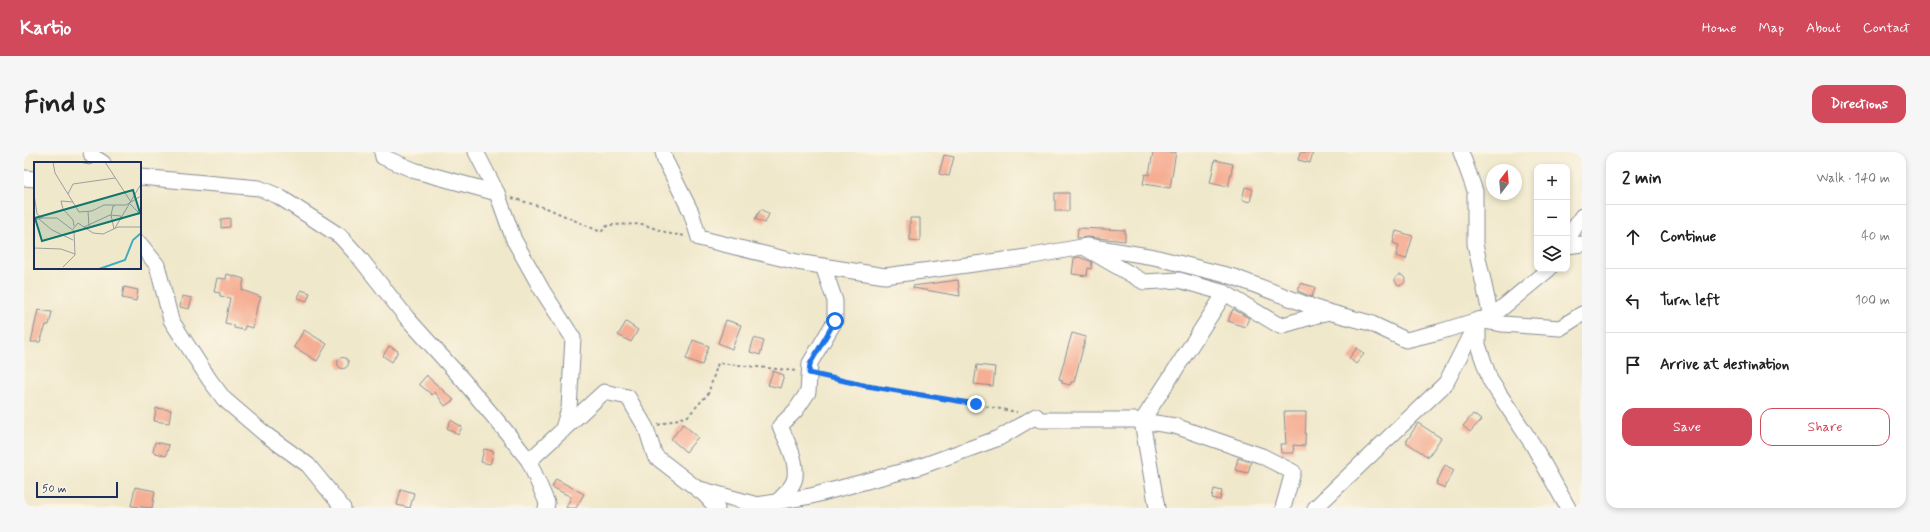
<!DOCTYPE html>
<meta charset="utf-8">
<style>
:root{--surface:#fff;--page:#f6f6f6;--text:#222;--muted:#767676;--line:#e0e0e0;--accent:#d1495b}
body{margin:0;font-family:Mynerve,sans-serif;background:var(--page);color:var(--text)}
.controls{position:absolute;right:12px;top:12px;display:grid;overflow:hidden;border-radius:8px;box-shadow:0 2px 6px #0003}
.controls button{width:36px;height:36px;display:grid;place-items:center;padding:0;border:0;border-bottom:1px solid var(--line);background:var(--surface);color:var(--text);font:20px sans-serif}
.compass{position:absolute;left:1462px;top:12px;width:36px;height:36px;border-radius:50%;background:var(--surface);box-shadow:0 2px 6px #0003;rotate:16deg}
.scale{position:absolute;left:12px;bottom:10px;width:82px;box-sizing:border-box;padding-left:4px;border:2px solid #1b2f5e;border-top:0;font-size:11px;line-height:14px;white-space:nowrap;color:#1b2f5e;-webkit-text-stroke:3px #fcf5e5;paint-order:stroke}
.stop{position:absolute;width:12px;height:12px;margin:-9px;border:3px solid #1a73e8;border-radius:50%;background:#fff}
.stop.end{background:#1a73e8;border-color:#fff;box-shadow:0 1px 4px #0008}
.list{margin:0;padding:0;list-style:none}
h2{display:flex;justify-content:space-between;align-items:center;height:52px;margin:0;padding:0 16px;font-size:17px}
h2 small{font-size:13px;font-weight:400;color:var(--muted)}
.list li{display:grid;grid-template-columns:26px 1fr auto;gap:12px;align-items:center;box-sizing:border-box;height:64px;padding:0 16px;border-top:1px solid var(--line)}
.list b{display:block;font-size:15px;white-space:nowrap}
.list em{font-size:13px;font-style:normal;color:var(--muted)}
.actions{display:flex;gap:8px;padding:12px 16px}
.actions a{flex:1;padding:9px 0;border:1px solid var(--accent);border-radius:12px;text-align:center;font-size:14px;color:var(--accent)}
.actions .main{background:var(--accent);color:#fff}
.icon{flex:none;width:22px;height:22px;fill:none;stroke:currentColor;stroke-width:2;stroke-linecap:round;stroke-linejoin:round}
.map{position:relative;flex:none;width:1558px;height:356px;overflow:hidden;border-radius:12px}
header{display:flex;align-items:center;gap:24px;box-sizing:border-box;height:56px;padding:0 20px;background:var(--accent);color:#fff}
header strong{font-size:19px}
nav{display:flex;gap:22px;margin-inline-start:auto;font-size:14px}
.intro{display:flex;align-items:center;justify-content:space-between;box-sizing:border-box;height:96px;padding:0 24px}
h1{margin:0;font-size:28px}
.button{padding:10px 18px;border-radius:12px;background:var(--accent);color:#fff;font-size:14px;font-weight:700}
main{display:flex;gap:24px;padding:0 24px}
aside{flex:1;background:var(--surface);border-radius:12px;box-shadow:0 2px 6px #0003}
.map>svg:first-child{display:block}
.building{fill:#f5ad93}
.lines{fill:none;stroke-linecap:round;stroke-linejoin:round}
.minor-casing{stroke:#868c94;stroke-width:17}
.path{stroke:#868c94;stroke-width:2;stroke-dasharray:3 3;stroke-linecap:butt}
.minor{stroke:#fff;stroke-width:15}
.route{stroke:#1a73e8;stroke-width:5}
.inset-river{fill:none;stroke:#41adc0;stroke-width:2}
.inset-road{fill:none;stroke:#9b9e9f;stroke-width:1}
.view{fill:#0f766e;fill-opacity:0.15;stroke:#0f766e;stroke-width:2}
.inset-edge{fill:none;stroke:#1b2f5e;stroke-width:2}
</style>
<header>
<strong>Kartio</strong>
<nav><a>Home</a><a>Map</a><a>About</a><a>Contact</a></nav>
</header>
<div class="intro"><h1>Find us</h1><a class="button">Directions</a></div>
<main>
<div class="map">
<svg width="1558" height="356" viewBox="0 0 1558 356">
<rect width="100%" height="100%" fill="#fcf5e5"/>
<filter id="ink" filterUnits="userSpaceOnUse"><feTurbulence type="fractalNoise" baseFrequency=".025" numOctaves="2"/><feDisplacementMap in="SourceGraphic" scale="8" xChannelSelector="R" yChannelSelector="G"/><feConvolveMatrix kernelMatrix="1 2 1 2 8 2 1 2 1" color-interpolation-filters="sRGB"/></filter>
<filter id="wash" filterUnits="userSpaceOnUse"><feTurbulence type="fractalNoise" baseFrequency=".012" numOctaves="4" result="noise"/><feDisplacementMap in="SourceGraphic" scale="16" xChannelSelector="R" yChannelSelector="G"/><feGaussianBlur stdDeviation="0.9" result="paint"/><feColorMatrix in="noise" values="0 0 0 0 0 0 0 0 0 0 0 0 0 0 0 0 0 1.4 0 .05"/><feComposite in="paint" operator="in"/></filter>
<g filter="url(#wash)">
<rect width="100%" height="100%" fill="#f0e8cb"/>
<g id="blocks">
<!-- building -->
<g class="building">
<polygon points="1129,0 1152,0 1146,36 1119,32 1121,22 1125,23"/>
<polygon points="1276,0 1289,0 1286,11 1274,8"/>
<polygon points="920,3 930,5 925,24 915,22"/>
<polygon points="1191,8 1209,12 1204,35 1186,31"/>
<polygon points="1221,35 1229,37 1226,50 1218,48"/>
<rect x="1031" y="41" width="14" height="18"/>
<polygon points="737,57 745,62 741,71 731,67"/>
<polygon points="206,66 206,75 197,76 197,67"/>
<polygon points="886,66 896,66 896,89 886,88"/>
<polygon points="1054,76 1101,78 1101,89 1064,85 1053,86"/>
<polygon points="1372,79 1389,84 1382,107 1372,104 1375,93 1369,91"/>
<polygon points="1055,105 1068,110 1067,117 1064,116 1063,124 1048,122 1050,106"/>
<polygon points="203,122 220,127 218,138 237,145 234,154 233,154 229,176 221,174 220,178 210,176 210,173 201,171 206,146 196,144 196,141 190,140 193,126 202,127"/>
<circle cx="1376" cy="128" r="5"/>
<polygon points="934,128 936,144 889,136 889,134"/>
<polygon points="1276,131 1291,135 1288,145 1274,139"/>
<polygon points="100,135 114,138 112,149 98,146"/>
<polygon points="277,138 286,141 283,149 274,146"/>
<polygon points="158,144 168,146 165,157 156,155"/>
<polygon points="1209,157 1225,166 1221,175 1204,169"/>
<polygon points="14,158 28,160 25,173 22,173 16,190 7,190"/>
<polygon points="702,168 717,173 708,197 694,191"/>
<polygon points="602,170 614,178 607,190 594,183"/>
<polygon points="280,178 303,192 293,209 270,195"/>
<polygon points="1048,181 1062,185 1050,230 1047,230 1046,233 1038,231 1038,228 1035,227"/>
<polygon points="730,186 740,189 736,203 726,200"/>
<polygon points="669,188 685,194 678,213 662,207"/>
<polygon points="365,194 374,199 368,210 359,204"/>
<polygon points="1333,196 1340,202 1332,212 1325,206"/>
<circle cx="319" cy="211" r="5.5"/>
<polygon points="953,213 971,215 969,234 950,232"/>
<polygon points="749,219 760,223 756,236 744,233"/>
<polygon points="403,223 403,224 430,248 421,254 411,240 408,243 395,232"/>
<polygon points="132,256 147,258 145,271 130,269"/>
<polygon points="1260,260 1282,260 1281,294 1269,293 1270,301 1257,301 1256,292 1262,292"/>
<polygon points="1449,262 1457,268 1446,280 1439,274"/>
<polygon points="427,268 438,275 434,283 423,276"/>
<polygon points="1394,271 1417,286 1404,305 1382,290"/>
<polygon points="659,272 674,285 662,300 647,287"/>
<polygon points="131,290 145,293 142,304 129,300"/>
<polygon points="460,297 470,299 466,312 457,310"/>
<polygon points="1214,306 1227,310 1224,321 1211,318"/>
<polygon points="1421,313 1430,318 1421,336 1412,332"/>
<polygon points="532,327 560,342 552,356 542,356 547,345 528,335"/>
<polygon points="111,335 131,339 128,356 107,354"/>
<polygon points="377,337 390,341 386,356 373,353"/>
<polygon points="1190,337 1198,339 1196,348 1188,346"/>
</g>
</g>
</g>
<g filter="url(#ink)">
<use href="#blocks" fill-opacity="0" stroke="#868c94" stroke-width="1"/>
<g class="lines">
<!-- minor casing -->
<g class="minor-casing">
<g id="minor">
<polyline points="67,0 68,4 79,11"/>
<polyline points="358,0 359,5 392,19 473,41"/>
<polyline points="452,0 473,41 490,88 518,138 549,186 545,257 538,279"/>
<polyline points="639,0 641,8 667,60 675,86 773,110 861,124 1003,105 1063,94 1130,105 1210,125 1297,158 1346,171 1382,188 1415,180 1454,168 1479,172 1536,176 1558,162"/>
<polyline points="1437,0 1451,39 1451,92 1467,165"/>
<polyline points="116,25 235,36 254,44 316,84 335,105 383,166 438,227 480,277 505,309 523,351 522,356"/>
<polyline points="0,26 11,27"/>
<polyline points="1543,88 1558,64"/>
<polyline points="116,92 133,113 147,168 185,227 200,247 241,282 284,313 319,356"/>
<polyline points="1543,94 1558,92"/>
<polyline points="1063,97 1120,130 1155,128 1201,141"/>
<polyline points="1454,173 1454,193 1466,228 1509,293 1544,356"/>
<polyline points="505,309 580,240 604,245 622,276 631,304 680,342 693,356"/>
<polyline points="672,336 733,353 787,344 895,315 975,286 1012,264 1016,268 1111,268 1151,274 1238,304 1269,320 1259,356"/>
<path d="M753,350c6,-6 17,-16 18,-25 2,-18 -8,-35 -15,-51l16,-16 12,-18 2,-29 25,-42v-20l-12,-35"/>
<polyline points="1133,356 1118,269 1201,141 1256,174 1304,160"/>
<polyline points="1291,356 1422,231 1454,168 1467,165 1525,117"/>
</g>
</g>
<!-- path -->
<g class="path">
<polyline points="488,46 525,57 577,80 584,73 618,72 647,82 662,84"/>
<polyline points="797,224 993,260"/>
<polyline points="634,273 664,264 684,242 694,211 773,219"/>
</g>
<!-- minor -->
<use href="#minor" class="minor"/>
</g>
</g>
<g class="lines" filter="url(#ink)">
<!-- route -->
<polyline class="route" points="811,169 786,212 785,221 843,234 952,252"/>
</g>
<!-- overview -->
<g transform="translate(10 10)">
<rect width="107" height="107" fill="#f0e8cb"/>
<path class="inset-river" d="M65,107l26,-9 8,-20 8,-7"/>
<path class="inset-road" d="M19,0l2,11 24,39 13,-1 12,-6h22l15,-9M46,0l9,2 6,-2M71,0l26,40M0,32l3,20 5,4 -8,2M34,32l5,-10 42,-6M39,40l-12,-1 2,8 10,11 1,6M96,42l11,11M54,49l1,15M8,56h15l17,13 1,24 -12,12M5,57l13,11 21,10M50,65l26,-12 11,1v4M81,66l26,-44M39,67l5,-6 15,10 10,1 15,-7h23M80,67l-3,-14 2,-9h2M0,86l27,1 14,5"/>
<path class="view" d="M99,28l7,23 -98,28 -7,-23z"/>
<rect width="107" height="107" class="inset-edge"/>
</g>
</svg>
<div class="controls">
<button>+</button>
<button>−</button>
<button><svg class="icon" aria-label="layers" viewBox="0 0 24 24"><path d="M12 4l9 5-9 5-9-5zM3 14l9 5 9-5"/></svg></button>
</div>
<svg class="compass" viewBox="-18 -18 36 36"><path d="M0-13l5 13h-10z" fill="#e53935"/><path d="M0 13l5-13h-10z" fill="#767676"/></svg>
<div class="scale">50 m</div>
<div class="stop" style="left:811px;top:169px"></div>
<div class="stop end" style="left:952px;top:252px"></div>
</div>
<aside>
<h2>2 min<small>Walk · 140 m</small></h2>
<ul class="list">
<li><svg class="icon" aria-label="ahead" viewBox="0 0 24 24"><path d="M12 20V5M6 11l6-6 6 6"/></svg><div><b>Continue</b></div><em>40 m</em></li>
<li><svg class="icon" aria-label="left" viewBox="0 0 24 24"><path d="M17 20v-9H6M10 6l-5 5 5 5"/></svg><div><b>Turn left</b></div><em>100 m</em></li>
<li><svg class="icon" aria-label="arrive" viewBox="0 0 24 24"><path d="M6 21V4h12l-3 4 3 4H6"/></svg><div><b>Arrive at destination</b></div></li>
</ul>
<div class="actions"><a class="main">Save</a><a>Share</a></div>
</aside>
</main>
